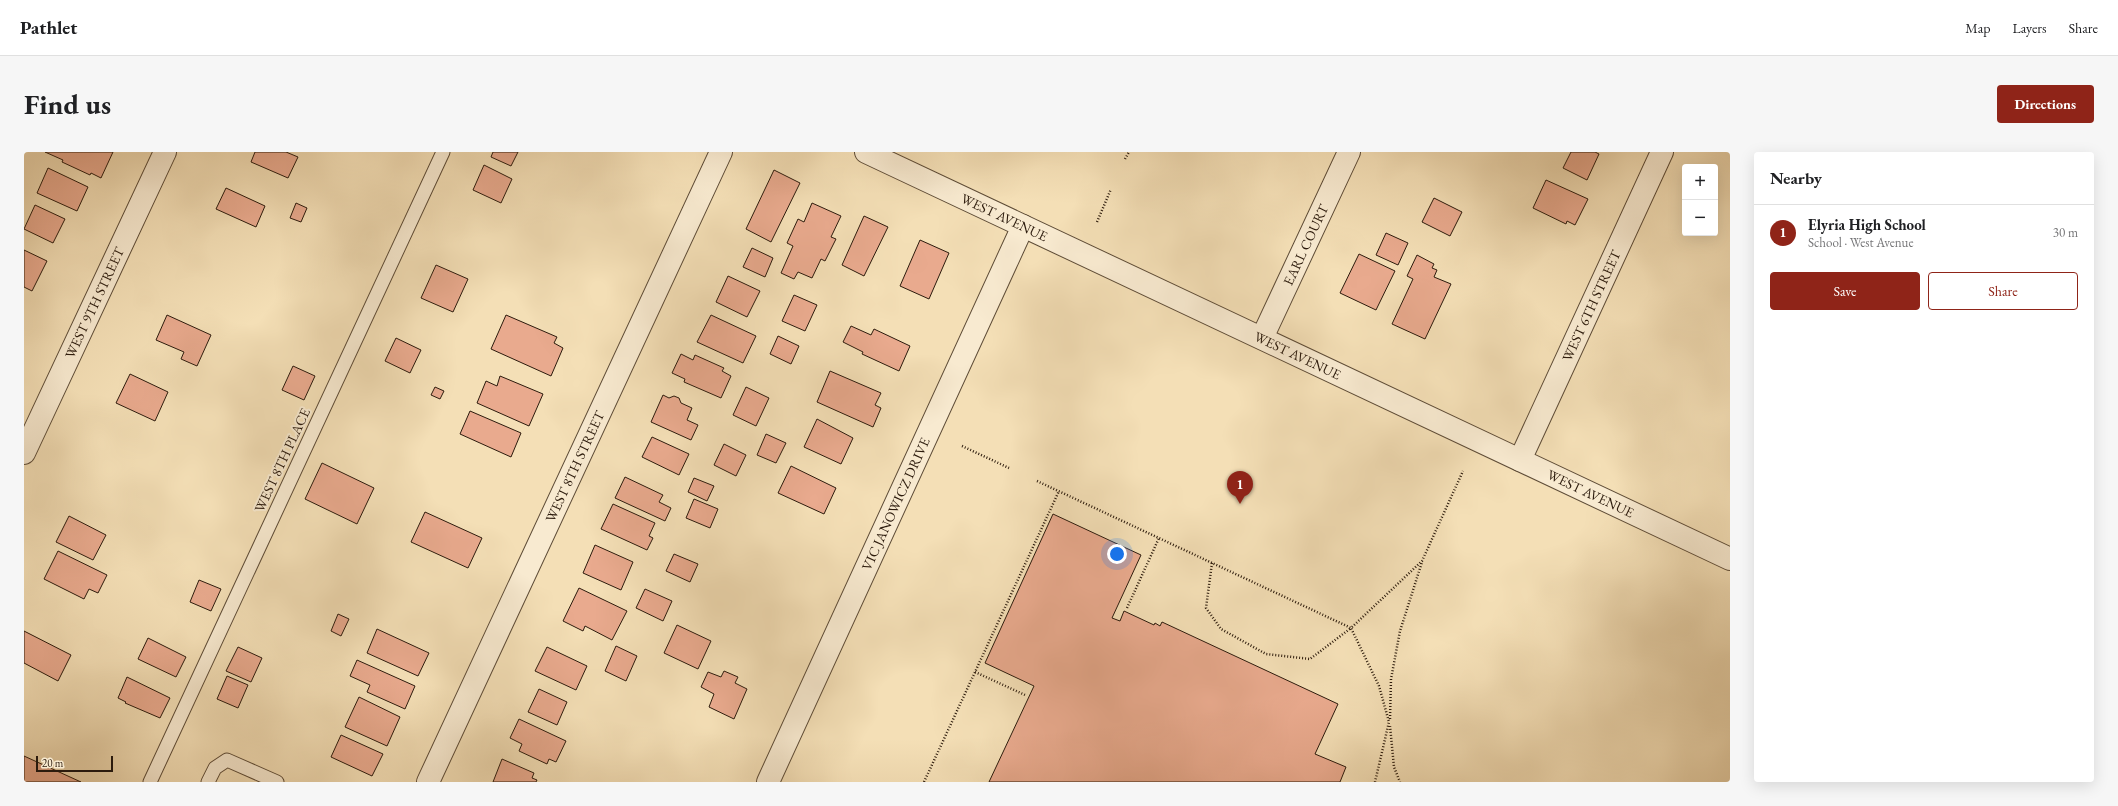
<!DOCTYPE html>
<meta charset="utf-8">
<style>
:root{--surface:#fff;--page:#f6f6f6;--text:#202124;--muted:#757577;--line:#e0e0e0;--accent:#8f2418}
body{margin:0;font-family:"EB Garamond",serif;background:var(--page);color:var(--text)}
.controls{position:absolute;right:12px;top:12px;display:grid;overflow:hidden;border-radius:4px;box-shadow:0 4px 16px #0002}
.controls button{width:36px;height:36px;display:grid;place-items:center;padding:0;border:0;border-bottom:1px solid var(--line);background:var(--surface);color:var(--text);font:20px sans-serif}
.scale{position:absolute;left:12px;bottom:10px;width:77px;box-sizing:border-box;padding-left:4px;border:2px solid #2c1b0d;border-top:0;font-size:11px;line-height:14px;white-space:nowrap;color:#2c1b0d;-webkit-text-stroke:3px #f8ead0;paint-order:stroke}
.you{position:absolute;left:1093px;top:402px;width:14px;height:14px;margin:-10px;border:3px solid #fff;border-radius:50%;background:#1a73e8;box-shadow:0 0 0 6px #1a73e833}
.badge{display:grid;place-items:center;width:26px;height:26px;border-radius:50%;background:var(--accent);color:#fff;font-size:13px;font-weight:700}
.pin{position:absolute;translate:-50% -33px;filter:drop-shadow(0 1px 2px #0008)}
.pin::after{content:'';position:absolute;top:21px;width:14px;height:12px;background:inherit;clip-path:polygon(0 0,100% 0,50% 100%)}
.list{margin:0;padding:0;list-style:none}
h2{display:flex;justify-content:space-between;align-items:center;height:52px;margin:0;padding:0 16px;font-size:17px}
h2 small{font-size:13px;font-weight:400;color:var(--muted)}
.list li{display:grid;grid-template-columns:26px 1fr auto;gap:12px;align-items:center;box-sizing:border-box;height:56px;padding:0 16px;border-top:1px solid var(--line)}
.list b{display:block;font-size:15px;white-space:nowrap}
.list p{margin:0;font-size:13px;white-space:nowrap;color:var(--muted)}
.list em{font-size:13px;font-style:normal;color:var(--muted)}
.actions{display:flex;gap:8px;padding:12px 16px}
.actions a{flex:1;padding:9px 0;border:1px solid var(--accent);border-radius:4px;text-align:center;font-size:14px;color:var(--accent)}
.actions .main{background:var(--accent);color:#fff}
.map{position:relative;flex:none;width:1706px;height:630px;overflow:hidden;border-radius:4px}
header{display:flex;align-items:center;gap:24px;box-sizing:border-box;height:56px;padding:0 20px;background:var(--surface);border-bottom:1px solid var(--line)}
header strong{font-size:19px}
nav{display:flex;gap:22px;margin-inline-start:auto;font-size:14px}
.intro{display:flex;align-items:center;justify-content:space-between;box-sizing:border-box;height:96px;padding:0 24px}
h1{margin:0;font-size:28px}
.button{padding:10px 18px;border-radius:4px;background:var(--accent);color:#fff;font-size:14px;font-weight:700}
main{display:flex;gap:24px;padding:0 24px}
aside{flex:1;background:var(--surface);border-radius:4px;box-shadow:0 4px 16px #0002}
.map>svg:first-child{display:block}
.building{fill:#e9aa8e;stroke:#2c1b0d}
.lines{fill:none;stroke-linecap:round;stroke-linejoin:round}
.lane-casing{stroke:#5e4c37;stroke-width:15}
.street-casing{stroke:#5e4c37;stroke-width:24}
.path{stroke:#2c1b0d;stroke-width:2.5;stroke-dasharray:1 2;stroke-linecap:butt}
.lane{stroke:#f8ead0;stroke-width:13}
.street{stroke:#f8ead0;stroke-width:22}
.labels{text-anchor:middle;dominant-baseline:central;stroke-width:4;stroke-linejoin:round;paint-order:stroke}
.street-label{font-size:14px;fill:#2c1b0d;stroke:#f8ead0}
</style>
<header>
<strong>Pathlet</strong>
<nav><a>Map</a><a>Layers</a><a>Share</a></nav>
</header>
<div class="intro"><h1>Find us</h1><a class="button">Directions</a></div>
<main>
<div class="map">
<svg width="1706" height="630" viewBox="0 0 1706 630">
<rect width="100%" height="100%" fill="#f4dfb6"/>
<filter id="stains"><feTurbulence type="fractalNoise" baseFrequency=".005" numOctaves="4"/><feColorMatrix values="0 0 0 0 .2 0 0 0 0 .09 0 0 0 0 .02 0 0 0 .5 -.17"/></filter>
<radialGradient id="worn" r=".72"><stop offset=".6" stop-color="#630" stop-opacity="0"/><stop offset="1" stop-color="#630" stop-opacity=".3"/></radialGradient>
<!-- building -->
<g class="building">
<polygon points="21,0 89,0 77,26 67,21 66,23 38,10 39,8"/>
<polygon points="231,0 262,0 274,5 264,26 227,10"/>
<polygon points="469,0 494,0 487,14 467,5"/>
<polygon points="1547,0 1571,0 1575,2 1563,28 1539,16"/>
<polygon points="460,13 488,27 477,51 449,38"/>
<polygon points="24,16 64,35 53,59 13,41"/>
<polygon points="750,18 776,31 747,90 722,77"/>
<polygon points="1522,28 1564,47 1551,73 1543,69 1542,72 1509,56"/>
<polygon points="202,36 241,54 232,75 192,57"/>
<polygon points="1410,46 1438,60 1426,84 1398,70"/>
<polygon points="272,51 283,56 277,70 266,66"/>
<polygon points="788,51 817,64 807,85 812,87 801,109 797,107 788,126 774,120 770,127 757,121 769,94 763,91 774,67 780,70"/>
<polygon points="11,53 41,67 29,91 0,77"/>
<polygon points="840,64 864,75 840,124 818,113"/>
<polygon points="1362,81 1384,91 1374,113 1352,103"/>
<polygon points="896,88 925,101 905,147 876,134"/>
<polygon points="728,96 749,106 741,125 719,115"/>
<polygon points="0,98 23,109 8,139 0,135"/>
<polygon points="1335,102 1371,119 1352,158 1316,141"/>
<polygon points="1393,103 1410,112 1408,116 1413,118 1410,125 1427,132 1401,187 1368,172 1389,127 1383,124"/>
<polygon points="412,113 444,127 429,160 397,146"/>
<polygon points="704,124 736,139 723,165 692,150"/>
<polygon points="770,143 793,153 781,179 758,169"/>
<polygon points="143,163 187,183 173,214 157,207 160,200 132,188"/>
<polygon points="482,163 533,185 530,191 539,196 527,224 467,197"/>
<polygon points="687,163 732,184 719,211 673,190"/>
<polygon points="827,174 847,183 850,177 886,194 875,219 838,202 839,200 819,190"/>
<polygon points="754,184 775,194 767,212 746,202"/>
<polygon points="372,186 397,198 386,221 361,209"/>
<polygon points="657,202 669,208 671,203 700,216 698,219 707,224 697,246 660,230 661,227 648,221"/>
<polygon points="269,214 291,224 280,248 258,238"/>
<polygon points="806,219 857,241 851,253 857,256 849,275 793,250"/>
<polygon points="106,222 144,240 131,269 92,251"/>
<polygon points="476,224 519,242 505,274 453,251 462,229 473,234"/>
<polygon points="411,235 420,239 416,247 407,243"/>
<polygon points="722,235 745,246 732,274 709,263"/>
<polygon points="639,243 645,246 650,244 655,246 657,251 668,256 663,268 674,273 667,288 627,270"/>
<polygon points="446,259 497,281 487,305 436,282"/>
<polygon points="793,267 829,286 817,312 780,295"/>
<polygon points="742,282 762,291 752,311 733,303"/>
<polygon points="628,285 665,302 655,323 618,305"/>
<polygon points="700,292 722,303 712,324 690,313"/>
<polygon points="298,311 350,336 333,372 281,347"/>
<polygon points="767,314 812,336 800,362 754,341"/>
<polygon points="601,325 639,343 635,350 647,356 641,369 591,346"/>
<polygon points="670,326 690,334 683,349 664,340"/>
<polygon points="670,347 694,357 686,376 662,366"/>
<polygon points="589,352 631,371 625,384 629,386 623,398 577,377"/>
<polygon points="401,360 458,386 444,416 387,390"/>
<polygon points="1029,362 1117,403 1088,466 1096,469 1100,459 1130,473 1131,471 1136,474 1138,470 1314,552 1291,602 1322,615 1316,630 965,630 1010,534 961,511"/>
<polygon points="45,364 82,383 69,408 32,390"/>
<polygon points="571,393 609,410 597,438 559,421"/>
<polygon points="34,399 83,423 74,441 65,437 60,447 20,427"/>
<polygon points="650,402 674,412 666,430 642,419"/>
<polygon points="175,428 197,437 187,459 166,450"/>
<polygon points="555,436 603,459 588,488 561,474 559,479 539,469"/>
<polygon points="621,437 648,449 639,469 612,456"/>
<polygon points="314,462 325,467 317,484 307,479"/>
<polygon points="653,473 687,489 674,517 640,501"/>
<polygon points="353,477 405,501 394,524 343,501"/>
<polygon points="0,479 47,503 34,529 0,511"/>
<polygon points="124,486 162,505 152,525 114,507"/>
<polygon points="592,494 613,504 602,529 581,519"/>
<polygon points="214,495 238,506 227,530 202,519"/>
<polygon points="523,495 563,514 552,538 511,519"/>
<polygon points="333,508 391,534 381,557 343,540 346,533 326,524"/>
<polygon points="700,519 714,525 711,531 723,537 710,567 685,555 690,542 677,535 684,520 697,525"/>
<polygon points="203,524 224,533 214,556 193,547"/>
<polygon points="103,525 146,546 136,566 101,551 102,550 94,546"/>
<polygon points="515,537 543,550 533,573 504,560"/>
<polygon points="335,545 376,565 363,594 321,575"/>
<polygon points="495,567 542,589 532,610 525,607 523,612 495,599 498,592 486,586"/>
<polygon points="317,583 359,602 348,624 307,605"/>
<polygon points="0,604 57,630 0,630"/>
<polygon points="478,607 510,621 508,626 513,628 512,630 469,630"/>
</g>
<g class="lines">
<!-- lane casing -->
<g class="lane-casing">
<g id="lane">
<polyline points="126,630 419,0"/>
<polyline points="184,630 191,616 203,608 253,630"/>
</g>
</g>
<!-- street casing -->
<g class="street-casing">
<g id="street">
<path id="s1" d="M842,0l864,407"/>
<path id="s2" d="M1238,186l87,-186"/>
<path id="s3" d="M0,301l141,-301"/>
<path id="s4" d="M1496,308l142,-308"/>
<path id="s5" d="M404,630l293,-630"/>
<path id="s6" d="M744,630l255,-556"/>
</g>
</g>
<!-- path -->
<g class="path">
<polyline points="1101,7 1105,0"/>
<polyline points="1073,70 1087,37"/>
<polyline points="938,294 985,316"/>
<polyline points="1013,329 1327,476 1398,409 1439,319"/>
<polyline points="1188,411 1182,456 1197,477 1242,502 1286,507 1327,476 1355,534 1365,570 1351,630"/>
<polyline points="1103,456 1135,386"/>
<polyline points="951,520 1001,543"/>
<polyline points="1366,567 1367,527 1376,479 1398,410"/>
<polyline points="1366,574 1370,615 1376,630"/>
<polyline points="900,630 1035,339"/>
</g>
<!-- lane -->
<use href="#lane" class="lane"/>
<!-- street -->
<use href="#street" class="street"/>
</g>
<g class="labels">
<!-- street labels -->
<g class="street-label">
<text stroke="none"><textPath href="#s1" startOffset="153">WEST AVENUE</textPath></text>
<text stroke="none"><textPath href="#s2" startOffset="103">EARL COURT</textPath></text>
<text stroke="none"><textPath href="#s3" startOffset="166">WEST 9TH STREET</textPath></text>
<text stroke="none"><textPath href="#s4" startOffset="170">WEST 6TH STREET</textPath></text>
<text stroke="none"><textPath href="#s1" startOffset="477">WEST AVENUE</textPath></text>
<text transform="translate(258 308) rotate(-65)">WEST 8TH PLACE</text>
<text stroke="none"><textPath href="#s5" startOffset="348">WEST 8TH STREET</textPath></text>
<text stroke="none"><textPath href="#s1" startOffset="801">WEST AVENUE</textPath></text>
<text stroke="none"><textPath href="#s6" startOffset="306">VIC JANOWICZ DRIVE</textPath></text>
</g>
</g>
<rect width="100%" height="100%" filter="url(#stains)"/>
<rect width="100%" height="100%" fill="url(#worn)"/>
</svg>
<div class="controls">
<button>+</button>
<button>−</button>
</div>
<div class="scale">20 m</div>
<div class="you"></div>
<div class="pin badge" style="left:1216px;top:352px">1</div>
</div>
<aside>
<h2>Nearby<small></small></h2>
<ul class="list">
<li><span class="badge">1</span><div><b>Elyria High School</b><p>School · West Avenue</p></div><em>30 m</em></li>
</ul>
<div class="actions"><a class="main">Save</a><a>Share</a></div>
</aside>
</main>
